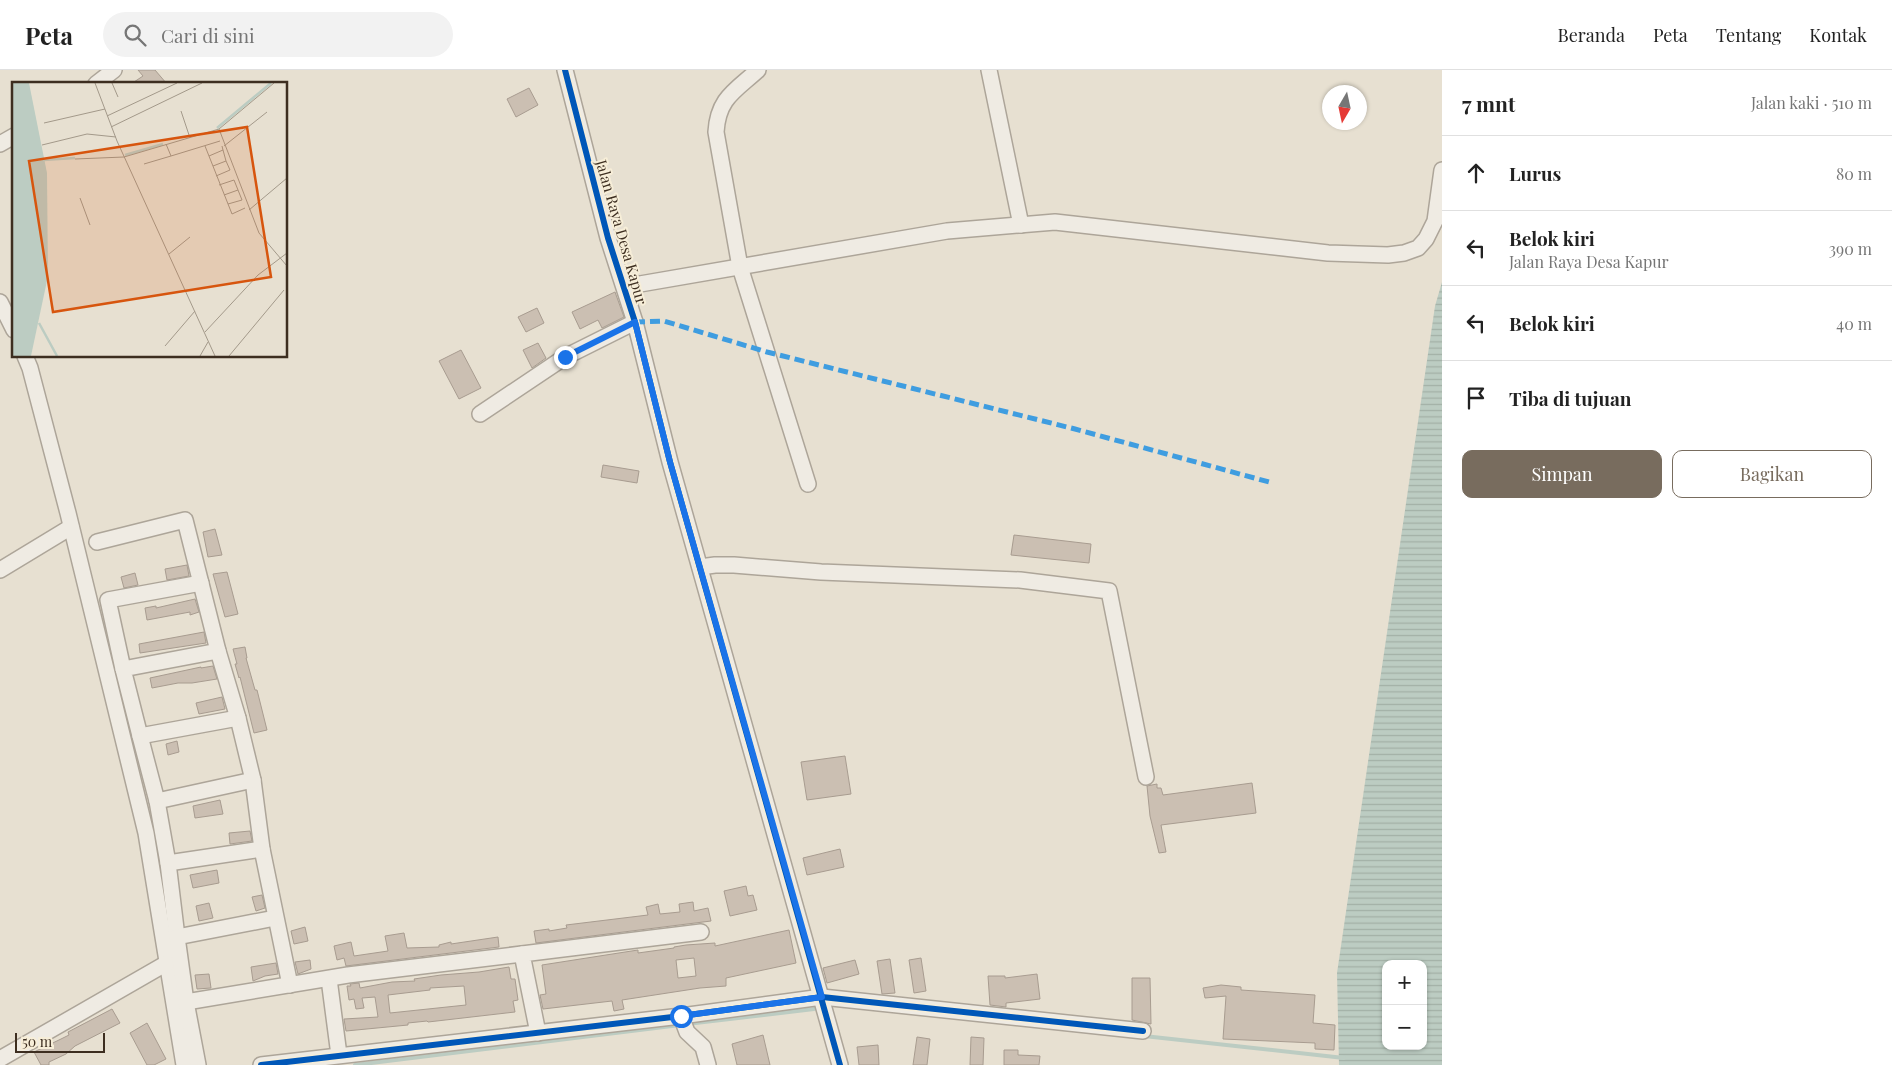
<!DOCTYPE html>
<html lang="id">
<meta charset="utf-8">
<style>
:root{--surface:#fff;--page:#f2f2f2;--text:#222;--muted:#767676;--line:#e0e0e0;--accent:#786c5e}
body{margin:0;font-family:"Playfair Display",serif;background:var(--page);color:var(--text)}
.controls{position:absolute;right:15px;bottom:15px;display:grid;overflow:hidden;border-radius:10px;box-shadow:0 1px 4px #0004}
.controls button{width:45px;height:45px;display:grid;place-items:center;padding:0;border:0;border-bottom:1px solid var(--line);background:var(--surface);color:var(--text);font:25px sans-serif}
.compass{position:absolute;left:1322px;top:15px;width:45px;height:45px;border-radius:50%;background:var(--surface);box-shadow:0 1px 4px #0004;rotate:189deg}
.scale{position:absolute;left:15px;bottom:12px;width:90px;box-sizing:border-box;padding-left:5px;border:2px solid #3d2e20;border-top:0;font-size:14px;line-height:18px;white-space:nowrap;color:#3d2e20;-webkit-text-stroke:4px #f7eed8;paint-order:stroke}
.stop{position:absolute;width:15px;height:15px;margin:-11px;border:4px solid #1a73e8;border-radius:50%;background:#fff}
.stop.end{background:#1a73e8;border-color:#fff;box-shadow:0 1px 5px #0008}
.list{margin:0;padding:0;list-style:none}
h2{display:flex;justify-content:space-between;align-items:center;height:65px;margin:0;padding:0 20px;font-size:21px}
h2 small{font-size:16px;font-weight:400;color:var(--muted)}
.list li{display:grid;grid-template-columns:32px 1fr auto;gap:15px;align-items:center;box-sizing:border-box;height:75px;padding:0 20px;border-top:1px solid var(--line)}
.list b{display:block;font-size:19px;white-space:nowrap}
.list p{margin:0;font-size:16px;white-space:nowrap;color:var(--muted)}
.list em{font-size:16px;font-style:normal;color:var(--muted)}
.actions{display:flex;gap:10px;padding:15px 20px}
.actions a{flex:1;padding:11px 0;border:1px solid var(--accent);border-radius:10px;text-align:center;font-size:18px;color:var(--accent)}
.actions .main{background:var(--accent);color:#fff}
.icon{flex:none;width:28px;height:28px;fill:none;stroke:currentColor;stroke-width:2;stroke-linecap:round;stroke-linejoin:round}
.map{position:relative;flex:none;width:1442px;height:995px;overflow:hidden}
header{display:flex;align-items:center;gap:30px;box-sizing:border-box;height:70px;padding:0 25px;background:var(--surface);border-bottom:1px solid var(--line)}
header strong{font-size:24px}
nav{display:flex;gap:28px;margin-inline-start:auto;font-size:18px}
.search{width:350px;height:45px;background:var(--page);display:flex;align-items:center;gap:12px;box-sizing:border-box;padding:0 18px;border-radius:28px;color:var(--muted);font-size:19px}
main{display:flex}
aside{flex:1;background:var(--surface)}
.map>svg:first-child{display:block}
.water{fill:url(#water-rules);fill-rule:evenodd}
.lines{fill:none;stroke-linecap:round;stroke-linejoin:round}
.stream{stroke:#bcccc2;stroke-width:4}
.building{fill:#cbbfb2;stroke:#a89c90;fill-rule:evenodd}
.minor-casing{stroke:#ada599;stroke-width:18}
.minor{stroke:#efebe3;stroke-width:15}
.quiet{stroke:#3f9de0;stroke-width:5;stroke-dasharray:10 5;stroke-linecap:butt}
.cycleway-casing{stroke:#f7eed8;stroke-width:9}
.cycleway{stroke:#0057b8;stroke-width:6}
.route{stroke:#1a73e8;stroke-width:6}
.labels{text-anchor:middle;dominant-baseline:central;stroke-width:4;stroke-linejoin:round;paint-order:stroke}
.street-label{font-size:15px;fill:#3d2e20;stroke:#f7eed8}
.inset-river{fill:none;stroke:#bcccc2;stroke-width:2.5}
.inset-road{fill:none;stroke:#a3998a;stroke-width:1}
.view{fill:#d7550e;fill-opacity:0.15;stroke:#d7550e;stroke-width:2.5}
.inset-edge{fill:none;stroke:#3d2e20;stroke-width:2.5}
</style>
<header>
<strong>Peta</strong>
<div class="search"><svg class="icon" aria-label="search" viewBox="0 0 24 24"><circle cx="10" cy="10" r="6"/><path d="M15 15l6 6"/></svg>Cari di sini</div>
<nav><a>Beranda</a><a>Peta</a><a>Tentang</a><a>Kontak</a></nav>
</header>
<main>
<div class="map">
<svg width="1442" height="995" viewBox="0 0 1442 995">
<defs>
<pattern id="water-rules" width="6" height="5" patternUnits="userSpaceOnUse" patternTransform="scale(1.25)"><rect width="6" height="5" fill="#bcccc2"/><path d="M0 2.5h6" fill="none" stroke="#a2b0a6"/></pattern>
</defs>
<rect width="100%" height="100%" fill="#e7e0d1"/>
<!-- water -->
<path class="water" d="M1442,212v783h-103l-2,-92 98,-667zM1386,894h37v82h-37z"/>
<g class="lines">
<!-- stream -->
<g class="stream">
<polyline points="687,954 814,939"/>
<polyline points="1144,966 1344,988"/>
<polyline points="355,995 680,955"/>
</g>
</g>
<!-- building -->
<g class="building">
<polygon points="138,0 155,0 167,14 131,14 143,6"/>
<polygon points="529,18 538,35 516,47 507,29"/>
<polygon points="615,222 624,247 602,258 598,250 580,259 572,242"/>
<polygon points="537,238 544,253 526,262 518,247"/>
<polygon points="538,273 546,288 532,298 523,280"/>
<polygon points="461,280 481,318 459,329 439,291"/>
<polygon points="603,395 639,401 637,413 601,407"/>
<polygon points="215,459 222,485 208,487 203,462"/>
<polygon points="1014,465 1091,474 1089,493 1011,485"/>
<polygon points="187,495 189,506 167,510 165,499"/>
<polygon points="227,502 238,544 225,547 213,504"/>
<polygon points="135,503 138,515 124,518 121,507"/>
<polygon points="195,529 199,542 190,545 190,542 147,550 145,538 156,536 156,538"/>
<polygon points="204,562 206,573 140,583 139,574"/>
<polygon points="245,577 247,588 246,588 255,620 257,620 267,660 254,663 240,607 239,608 235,594 237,594 233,579"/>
<polygon points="213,596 217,609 192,613 178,613 152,618 150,608 201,597 201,598"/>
<polygon points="222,627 225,639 199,644 196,633"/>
<polygon points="177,671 179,682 168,685 166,674"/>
<polygon points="845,686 851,724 807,730 801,692"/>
<polygon points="1252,713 1256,743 1161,755 1166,782 1159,783 1150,746 1147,716 1157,714 1157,718 1161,718 1163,725"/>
<polygon points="220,730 223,744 195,748 193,736"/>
<polygon points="250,761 252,771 230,774 229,763"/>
<polygon points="840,779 844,797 807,805 803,788"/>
<polygon points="217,800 219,813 193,818 190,805"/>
<polygon points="746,816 748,826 753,825 757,840 730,846 724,821"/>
<polygon points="262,825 265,838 256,841 252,827"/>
<polygon points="693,832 694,841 708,838 711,851 536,873 534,861 549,859 549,861 567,858 566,855 648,845 646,837 658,834 660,844 680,842 679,834"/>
<polygon points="209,833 213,848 199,851 196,836"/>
<polygon points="305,857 308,871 294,874 291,861"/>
<path d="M789,860l7,33 -70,15v8l-26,2 -78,12 2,9 -10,2 -2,-10 -69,8 -3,-14 6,-1 -4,-29 96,-15v3l36,-5v-1l12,-2 29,-2v3zM694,888l2,18 -18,2 -2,-18z"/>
<polygon points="404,863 407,878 439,877 439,875 451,872 451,874 498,867 499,877 346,896 344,888 337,890 334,876 351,872 354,886 388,881 385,866"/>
<polygon points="921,888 926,921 914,923 909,890"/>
<polygon points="890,889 895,923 882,924 877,891"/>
<polygon points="310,890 311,899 298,904 295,892"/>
<polygon points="855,890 859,904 827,913 823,898"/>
<polygon points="276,893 278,904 265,906 253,911 251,897"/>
<path d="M509,897l2,12h4l3,21 -5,1 2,11 -87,10 -1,-1 -19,2v2l-62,6 -2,-12 34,-2 -3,-20 -13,1 2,10 -8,1 -2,-10 -5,1 -2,-14h4l-1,-2 9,-1 1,5 32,-6 23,-1 -1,-2 27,-4 38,-3zM464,916l2,19 -76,8 -2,-18 42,-5v-2z"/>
<polygon points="209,904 211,918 197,919 195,905"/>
<polygon points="1037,904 1040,929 1006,933 1006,937 990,935 988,906 1005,906 1005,908"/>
<polygon points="1132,908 1150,908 1151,954 1132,950"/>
<polygon points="1221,915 1241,917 1241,920 1315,925 1313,953 1335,955 1334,980 1315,979 1315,973 1223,969 1226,926 1205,928 1203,918"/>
<polygon points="112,939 120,953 75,976 66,984 49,992 49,995 41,995 34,982 61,969 69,965 68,962"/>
<polygon points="147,953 166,989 154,995 147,995 130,963"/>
<polygon points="763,965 770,995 737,995 732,974"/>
<polygon points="917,967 930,969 927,995 913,995"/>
<polygon points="971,967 984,968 983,995 970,995"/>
<polygon points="878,975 879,995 859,995 857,977"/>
<polygon points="1004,980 1018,980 1018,985 1040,986 1039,995 1004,995"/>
</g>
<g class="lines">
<!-- minor casing -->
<g class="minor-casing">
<g id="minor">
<polyline points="565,0 608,168 635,252 670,392 840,995"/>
<path d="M758,0c-23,21 -40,28 -42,62l24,135 68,217"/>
<polyline points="989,0 1021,155"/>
<polyline points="96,14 114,0"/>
<polyline points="0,74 14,66"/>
<polyline points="624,215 640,214 947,161 1055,152 1328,183 1388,185 1404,183 1418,178 1426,169 1435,151 1442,100"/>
<polyline points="0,232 14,260"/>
<polyline points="25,286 30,298 68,443 146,763 184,995"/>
<polyline points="480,344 565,287 635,252"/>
<polyline points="97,472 185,450 218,581 238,648 253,710 262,779 290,915"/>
<polyline points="700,497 715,495 734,495 821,502 1020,510 1109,521 1146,707"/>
<polyline points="0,500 71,457"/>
<polyline points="218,581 123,599 140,666 238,648"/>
<polyline points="123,599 108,530 201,513"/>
<polyline points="140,666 157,731"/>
<polyline points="168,793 157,731 253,710"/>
<polyline points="177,867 168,793 262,779"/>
<polyline points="329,909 339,985"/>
<polyline points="186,932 348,905 522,884"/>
<polyline points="681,946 687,962 703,977 708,995"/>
<polyline points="538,963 522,884 701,862"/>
<polyline points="0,989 167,893"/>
<polyline points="198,995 186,932 177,867 275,848"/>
<polyline points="261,995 681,946 822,927 1143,961"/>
</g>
</g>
<!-- minor -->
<use href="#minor" class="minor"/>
<!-- quiet -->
<polyline class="quiet" points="635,252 664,251 767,282 1075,359 1269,412"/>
<!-- cycleway casing -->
<g class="cycleway-casing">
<g id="cycleway">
<polyline points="565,0 608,168 635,252 670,392 840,995"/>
<polyline points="261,995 681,946 822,927 1143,961"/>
</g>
</g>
<!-- cycleway -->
<use href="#cycleway" class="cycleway"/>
</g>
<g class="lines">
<!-- route -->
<polyline class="route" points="565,287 635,252 670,392 822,927 681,946"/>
</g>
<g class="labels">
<!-- street labels -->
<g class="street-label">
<text transform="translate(622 162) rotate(74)">Jalan Raya Desa Kapur</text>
</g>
</g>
<!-- overview -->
<g transform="translate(12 12)">
<rect width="275" height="275" fill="#e7e0d1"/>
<path d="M0,1h17l18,90 1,103 -17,80h-19z" fill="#bcccc2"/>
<path class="inset-river" d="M205,46l54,-45M113,73l38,-11M32,78l31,-2M27,241l18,33"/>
<path class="inset-road" d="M83,1l22,58 98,215M100,1l6,14M169,29l9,27M95,34l70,-33M32,41l61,-14M99,45l91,-44M207,47l40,104 28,33M30,63l45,-11 29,3M193,64l27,68 13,-6M212,64l43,-34M159,74l49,-15M197,74l14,-6 -1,-4M63,77l49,-2 95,-28 55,-46M132,82l27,-8 -5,-12M201,84l13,-5 -3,-11M204,94l14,-6 -4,-9M207,103l15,-5 4,10 -14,5M68,116l10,27M216,122l14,-4 -4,-10M237,128l38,-32M157,172l21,-17M193,250l53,-57 29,-22M153,264l30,-35M188,274l8,-14M217,274l55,-66"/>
<path class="view" d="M235,45l24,150 -218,35 -24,-151z"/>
<rect width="275" height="275" class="inset-edge"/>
</g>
</svg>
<div class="controls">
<button>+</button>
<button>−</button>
</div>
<svg class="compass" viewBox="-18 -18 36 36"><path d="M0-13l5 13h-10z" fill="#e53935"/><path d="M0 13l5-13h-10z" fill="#767676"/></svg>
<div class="scale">50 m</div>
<div class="stop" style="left:681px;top:946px"></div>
<div class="stop end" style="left:565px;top:287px"></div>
</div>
<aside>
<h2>7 mnt<small>Jalan kaki · 510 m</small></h2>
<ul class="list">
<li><svg class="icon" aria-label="ahead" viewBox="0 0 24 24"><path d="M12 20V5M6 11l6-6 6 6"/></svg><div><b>Lurus</b></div><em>80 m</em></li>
<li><svg class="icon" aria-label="left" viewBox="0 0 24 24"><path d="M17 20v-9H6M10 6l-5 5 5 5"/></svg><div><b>Belok kiri</b><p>Jalan Raya Desa Kapur</p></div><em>390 m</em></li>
<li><svg class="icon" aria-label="left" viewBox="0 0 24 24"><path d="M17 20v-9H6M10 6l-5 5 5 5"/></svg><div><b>Belok kiri</b></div><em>40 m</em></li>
<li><svg class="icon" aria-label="arrive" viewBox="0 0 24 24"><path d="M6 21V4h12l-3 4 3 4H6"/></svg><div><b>Tiba di tujuan</b></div></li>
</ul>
<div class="actions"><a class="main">Simpan</a><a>Bagikan</a></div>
</aside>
</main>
